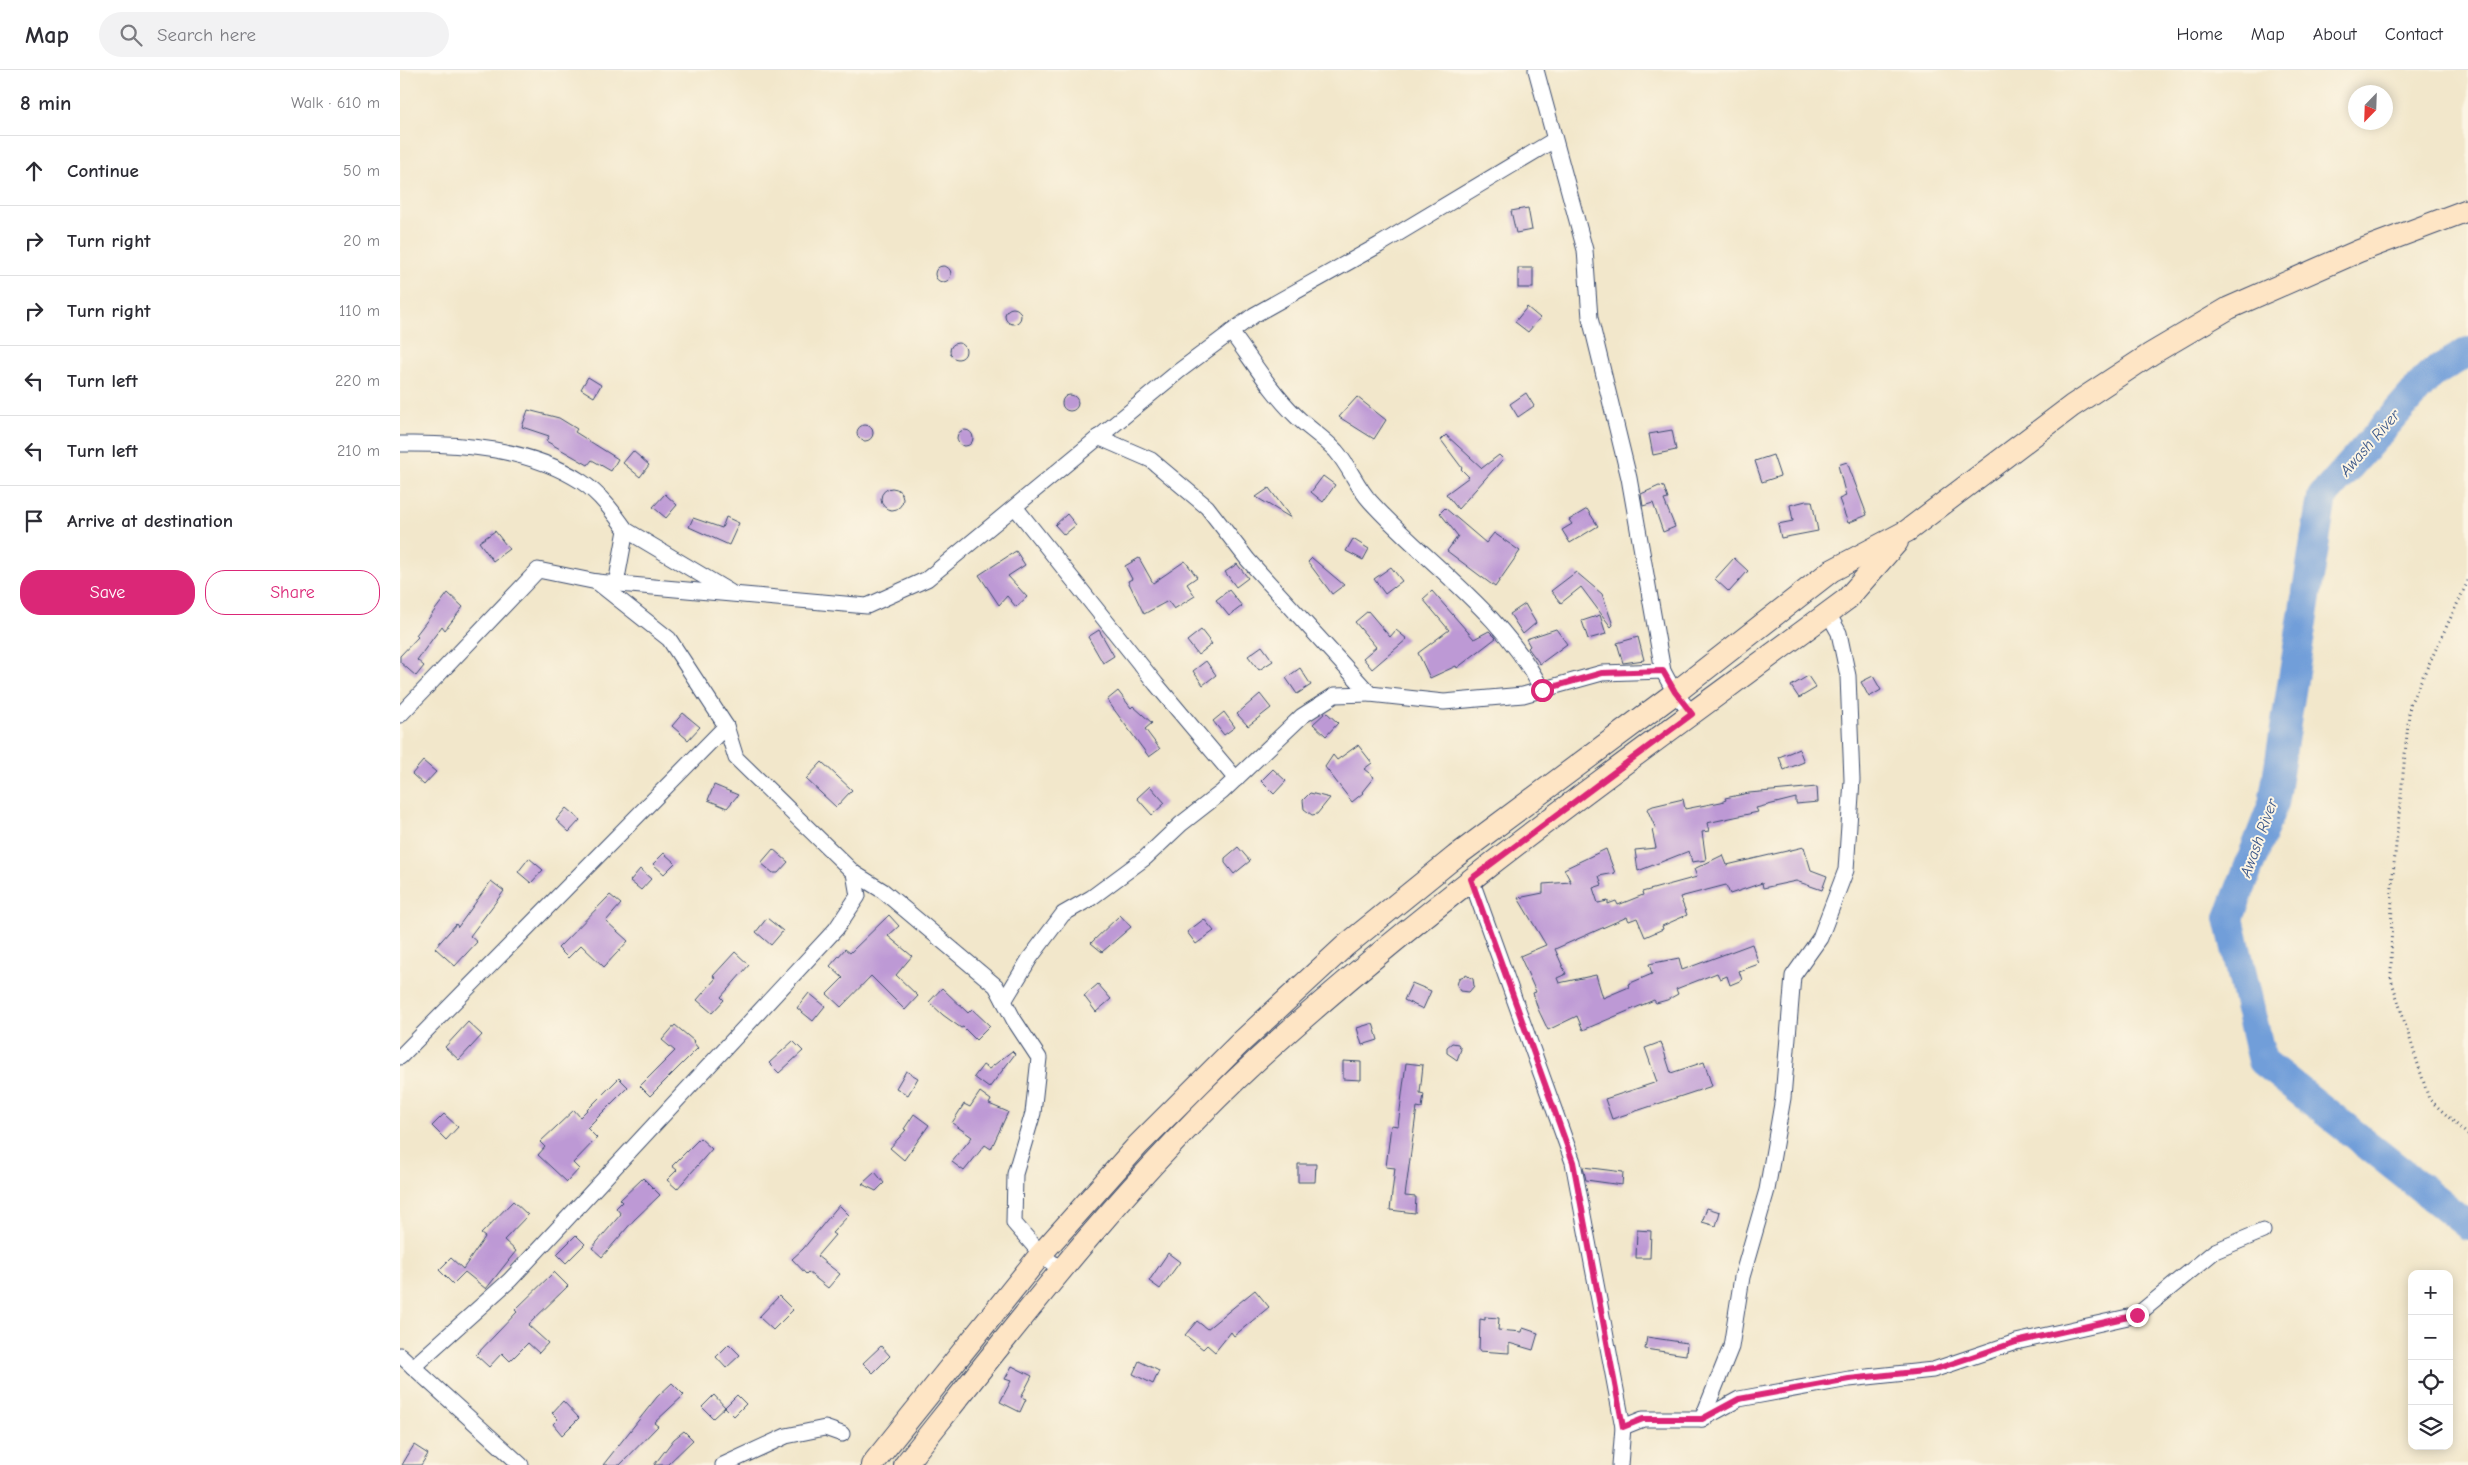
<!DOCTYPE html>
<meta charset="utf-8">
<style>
:root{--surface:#fff;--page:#f2f2f3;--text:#2b2b33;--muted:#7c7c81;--line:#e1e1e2;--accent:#db2777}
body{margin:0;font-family:"Comic Neue",sans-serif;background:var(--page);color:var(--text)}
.controls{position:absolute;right:15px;bottom:15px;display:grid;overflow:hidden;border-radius:10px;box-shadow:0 2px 12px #0003}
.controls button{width:45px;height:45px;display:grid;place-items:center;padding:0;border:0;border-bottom:1px solid var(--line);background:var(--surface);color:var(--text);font:25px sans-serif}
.compass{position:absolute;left:1948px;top:15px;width:45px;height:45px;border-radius:50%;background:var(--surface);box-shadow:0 2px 12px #0003;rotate:203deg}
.stop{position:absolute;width:15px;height:15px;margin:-11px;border:4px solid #db2777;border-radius:50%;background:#fff}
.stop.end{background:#db2777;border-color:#fff;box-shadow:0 1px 5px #0008}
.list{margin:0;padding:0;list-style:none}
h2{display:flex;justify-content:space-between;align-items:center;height:65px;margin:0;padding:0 20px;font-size:21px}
h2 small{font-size:16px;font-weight:400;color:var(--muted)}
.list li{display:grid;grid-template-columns:32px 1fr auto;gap:15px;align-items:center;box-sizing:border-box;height:70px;padding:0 20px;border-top:1px solid var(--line)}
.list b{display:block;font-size:19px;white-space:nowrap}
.list em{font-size:16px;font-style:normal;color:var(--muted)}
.actions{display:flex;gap:10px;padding:15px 20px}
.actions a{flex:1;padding:11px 0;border:1px solid var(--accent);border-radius:20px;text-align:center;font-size:18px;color:var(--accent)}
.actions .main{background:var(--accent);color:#fff}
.icon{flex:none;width:28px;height:28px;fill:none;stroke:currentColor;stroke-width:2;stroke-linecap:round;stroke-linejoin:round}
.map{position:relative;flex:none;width:2068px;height:1395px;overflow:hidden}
header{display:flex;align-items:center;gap:30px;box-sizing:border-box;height:70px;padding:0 25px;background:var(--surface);border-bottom:1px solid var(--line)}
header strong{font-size:24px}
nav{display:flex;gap:28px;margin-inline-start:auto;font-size:18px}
.search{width:350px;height:45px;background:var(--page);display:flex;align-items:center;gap:12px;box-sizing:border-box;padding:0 18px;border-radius:28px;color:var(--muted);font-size:19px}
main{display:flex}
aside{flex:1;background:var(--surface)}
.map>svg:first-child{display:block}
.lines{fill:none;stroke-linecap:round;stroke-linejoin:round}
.river{stroke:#719ed9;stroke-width:30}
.building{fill:#bd99d5}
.street-casing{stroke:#3b4b6e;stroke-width:17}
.secondary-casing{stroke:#3b4b6e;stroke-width:24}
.path{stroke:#3b4b6e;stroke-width:3;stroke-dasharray:1 4;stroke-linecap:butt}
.street{stroke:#fff;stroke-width:15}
.secondary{stroke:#fee5c5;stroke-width:22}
.route{stroke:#db2777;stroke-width:6}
.labels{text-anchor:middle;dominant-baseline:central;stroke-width:4;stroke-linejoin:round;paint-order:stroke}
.water-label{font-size:16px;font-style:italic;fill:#395689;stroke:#fcf5e5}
</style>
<header>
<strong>Map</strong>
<div class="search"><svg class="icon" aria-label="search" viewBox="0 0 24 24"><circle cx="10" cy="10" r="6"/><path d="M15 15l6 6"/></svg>Search here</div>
<nav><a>Home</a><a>Map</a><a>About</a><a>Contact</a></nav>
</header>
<main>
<aside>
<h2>8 min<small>Walk · 610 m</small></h2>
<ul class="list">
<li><svg class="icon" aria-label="ahead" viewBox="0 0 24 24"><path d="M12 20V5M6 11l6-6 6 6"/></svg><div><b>Continue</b></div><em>50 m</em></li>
<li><svg class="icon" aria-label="right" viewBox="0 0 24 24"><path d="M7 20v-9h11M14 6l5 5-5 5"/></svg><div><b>Turn right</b></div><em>20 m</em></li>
<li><svg class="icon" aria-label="right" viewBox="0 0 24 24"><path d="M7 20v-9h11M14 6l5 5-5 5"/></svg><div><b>Turn right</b></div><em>110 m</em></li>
<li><svg class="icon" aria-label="left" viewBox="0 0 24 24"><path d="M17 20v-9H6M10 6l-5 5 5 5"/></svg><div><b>Turn left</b></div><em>220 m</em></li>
<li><svg class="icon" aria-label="left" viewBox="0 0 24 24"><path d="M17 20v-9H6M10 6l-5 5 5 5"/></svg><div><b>Turn left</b></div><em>210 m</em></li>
<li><svg class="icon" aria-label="arrive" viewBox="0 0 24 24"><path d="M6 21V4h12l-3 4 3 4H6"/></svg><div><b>Arrive at destination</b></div></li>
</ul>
<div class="actions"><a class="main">Save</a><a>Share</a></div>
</aside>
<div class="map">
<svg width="2068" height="1395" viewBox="0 0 2068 1395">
<rect width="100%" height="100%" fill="#fcf5e5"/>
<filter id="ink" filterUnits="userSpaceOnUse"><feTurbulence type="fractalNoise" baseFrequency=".02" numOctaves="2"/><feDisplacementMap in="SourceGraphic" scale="10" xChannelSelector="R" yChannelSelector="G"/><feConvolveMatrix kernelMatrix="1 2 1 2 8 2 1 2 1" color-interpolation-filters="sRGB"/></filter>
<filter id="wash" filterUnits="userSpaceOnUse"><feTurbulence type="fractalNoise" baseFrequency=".0096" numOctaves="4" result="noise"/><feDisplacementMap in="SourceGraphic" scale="20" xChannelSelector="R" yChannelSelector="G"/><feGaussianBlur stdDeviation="1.12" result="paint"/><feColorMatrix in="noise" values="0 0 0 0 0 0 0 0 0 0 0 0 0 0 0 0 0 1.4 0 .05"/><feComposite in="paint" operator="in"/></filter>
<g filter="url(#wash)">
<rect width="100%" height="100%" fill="#f2e7cb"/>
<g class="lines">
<!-- river -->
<polyline class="river" points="2068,282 2030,305 1922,427 1873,734 1829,848 1862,991 2068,1155"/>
</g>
<g id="blocks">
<!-- building -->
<g class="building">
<polygon points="1128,138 1132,160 1116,163 1111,141"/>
<circle cx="543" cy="204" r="8"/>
<rect x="1118" y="198" width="15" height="20"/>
<polygon points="1127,237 1140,248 1128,262 1115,252"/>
<circle cx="613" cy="246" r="8"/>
<circle cx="558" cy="281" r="8"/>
<polygon points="188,307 201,315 194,327 181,319"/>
<polygon points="1126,323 1134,336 1118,347 1110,334"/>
<circle cx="670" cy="333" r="8"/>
<polygon points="957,327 986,350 974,369 939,347"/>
<polygon points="128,340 159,348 177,359 175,362 218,389 211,401 192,390 188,395 146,371 149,366 122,357"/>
<circle cx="465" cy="363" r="8"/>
<polygon points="1272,360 1276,380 1253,385 1249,364"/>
<circle cx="565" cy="368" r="8"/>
<polygon points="1046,365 1082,398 1099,385 1103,389 1058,439 1046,424 1069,407 1061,399 1062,398 1041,370"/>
<polygon points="233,381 249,395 240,407 223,393"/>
<polygon points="1373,385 1380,406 1362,412 1355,391"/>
<polygon points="1447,392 1467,445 1448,453 1439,429 1446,426 1438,395"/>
<polygon points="923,406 935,415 923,432 911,422"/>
<polygon points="1259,416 1264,417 1268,429 1264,430 1275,457 1263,462 1253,433 1243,436 1241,424"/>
<polygon points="869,418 891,448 856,427"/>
<circle cx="492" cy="429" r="11"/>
<polygon points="265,424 277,435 266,448 253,437"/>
<polygon points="1406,431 1412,431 1418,461 1381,468 1378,454 1393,451 1390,435"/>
<polygon points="1045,438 1086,473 1094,463 1120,481 1095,517 1047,481 1058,466 1040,443"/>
<polygon points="1187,439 1198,456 1170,473 1162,460 1172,454 1169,450"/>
<polygon points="667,444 676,455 664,465 655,455"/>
<polygon points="326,447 339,453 329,475 289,457 293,448 322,458"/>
<polygon points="95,461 109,479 93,491 79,472"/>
<polygon points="953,469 969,479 963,490 946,481"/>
<polygon points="616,481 625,495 608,506 627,527 616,537 607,526 599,535 579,505"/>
<polygon points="739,488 753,513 785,491 797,507 787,514 795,526 774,539 768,531 744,544 728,511 732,509 725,496"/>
<polygon points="912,488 944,515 932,524 908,492"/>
<polygon points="1334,488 1348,501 1329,522 1315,509"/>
<polygon points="837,494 848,508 836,517 825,502"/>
<polygon points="991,497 1002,511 985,524 974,509"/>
<polygon points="1176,502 1202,524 1213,555 1211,557 1181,517 1161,533 1151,521"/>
<polygon points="829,520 842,536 829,546 816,530"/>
<polygon points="1032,521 1074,569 1089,561 1096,568 1057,598 1056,596 1030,608 1018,583 1049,560 1023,529"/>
<polygon points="48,523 63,537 45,560 42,556 17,590 24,596 16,606 0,592 0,586 18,567 16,565"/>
<polygon points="1125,534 1136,553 1123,564 1110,544"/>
<polygon points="968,541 990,567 996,560 1007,569 972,599 963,588 976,577 955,552"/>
<polygon points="1200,545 1206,564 1188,569 1182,551"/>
<polygon points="1156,559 1167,574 1140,594 1128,578 1130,576 1126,569"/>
<polygon points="699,560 714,586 703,593 688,567"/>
<polygon points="801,560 812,574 798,585 787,571"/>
<polygon points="1238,567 1244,590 1223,593 1217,573"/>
<polygon points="862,576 873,591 859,600 848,586"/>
<polygon points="806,591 816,605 803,615 793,601"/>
<polygon points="900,598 911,615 897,624 886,608"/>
<polygon points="1408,606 1416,618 1399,628 1391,616"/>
<polygon points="1473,606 1481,620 1469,627 1461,612"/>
<polygon points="718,621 731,638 733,636 752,653 745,659 760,679 749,687 707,630"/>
<polygon points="860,624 871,638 848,656 837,644"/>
<polygon points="824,642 835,657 824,665 813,651"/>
<polygon points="926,642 938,653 926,666 913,654"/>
<polygon points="283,643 300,657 288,670 272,656"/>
<polygon points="958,675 972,693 964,699 974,707 962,722 963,723 952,732 925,697 933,685 937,690"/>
<polygon points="1399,679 1404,692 1384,700 1379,687"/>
<polygon points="23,691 36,702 24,715 12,704"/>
<polygon points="422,692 452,720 436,737 406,709"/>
<polygon points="873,699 886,711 874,724 861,711"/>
<polygon points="314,715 338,725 327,738 308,730"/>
<polygon points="750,716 765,733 752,745 737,728"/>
<polygon points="1417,717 1418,732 1396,734 1396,728 1356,738 1358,742 1307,753 1309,761 1302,762 1306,790 1292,792 1289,781 1238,801 1235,780 1256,778 1252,760 1256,759 1247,739 1253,736 1283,729 1285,739 1321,732 1326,730 1325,728 1349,723"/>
<polygon points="910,723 930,728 917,744 912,745 904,739 903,730"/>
<polygon points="166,738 180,750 169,762 156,750"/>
<polygon points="838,777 850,791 834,804 825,793 825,788"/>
<polygon points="1404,777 1411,800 1427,806 1422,820 1396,811 1363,818 1362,813 1330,824 1326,815 1280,827 1287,845 1262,856 1263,859 1245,867 1237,848 1229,851 1227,847 1155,879 1166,904 1157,908 1159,913 1196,905 1203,928 1229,917 1228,914 1252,904 1249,894 1279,888 1282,900 1352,874 1359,894 1339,901 1342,910 1330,915 1327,906 1320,909 1317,903 1276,919 1278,924 1267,930 1256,933 1254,930 1183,960 1177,946 1148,960 1138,939 1133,923 1136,922 1120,886 1146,875 1118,828 1143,823 1143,814 1171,812 1164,799 1206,779 1215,803 1199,806 1202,815 1193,818 1198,833 1208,831 1208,834 1216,831 1218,835 1243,825 1242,822 1297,807 1294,799 1323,785 1327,795"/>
<polygon points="373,779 388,792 378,803 373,803 361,793"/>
<polygon points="264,783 275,793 264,804 253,794"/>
<polygon points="129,788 143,800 131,813 118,802"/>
<polygon points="240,799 251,809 241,820 230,811"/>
<polygon points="91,811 104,821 70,866 77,872 55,896 35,878 56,854 58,857"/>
<polygon points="210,825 221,834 206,851 228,871 204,897 181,875 168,888 158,878"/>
<polygon points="489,845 499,856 488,866 512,886 496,905 518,926 505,940 471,906 441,937 427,924 443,908 430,896 445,879 450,883"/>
<polygon points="720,845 731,857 702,882 691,873"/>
<polygon points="367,848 383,861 371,875 356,862"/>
<polygon points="804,849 814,861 796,874 787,862"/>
<polygon points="335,882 349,895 321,927 324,930 312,943 297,930 316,908 313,906"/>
<polygon points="1066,905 1073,909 1074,916 1069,922 1061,921 1057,915 1059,908"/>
<polygon points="1012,913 1031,921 1023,939 1004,930"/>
<polygon points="698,914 711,929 696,942 684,926"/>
<polygon points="542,918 568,943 572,939 590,956 576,970 563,957 561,958 543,945 529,932"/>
<polygon points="409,923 425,936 413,951 397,938"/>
<polygon points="68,952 82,965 59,990 45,977"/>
<polygon points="973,953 978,970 962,975 957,958"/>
<polygon points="275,955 294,971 293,972 298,978 250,1026 240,1016 275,981 262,970"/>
<polygon points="393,971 403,981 379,1003 369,993"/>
<polygon points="1261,972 1271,1003 1304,992 1312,1016 1212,1049 1205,1029 1257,1012 1245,978"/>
<polygon points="1052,973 1058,974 1061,979 1057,990 1047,983 1047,977"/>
<polygon points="612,981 615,984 589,1018 574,1007 583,995 589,999"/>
<polygon points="943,991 961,992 961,1010 943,1009"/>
<polygon points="1006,993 1023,995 1020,1023 1024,1024 1022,1038 1017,1037 1005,1126 1016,1127 1015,1143 990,1140 995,1098 986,1097 991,1055 998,1056"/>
<polygon points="506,1001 518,1008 508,1025 496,1018"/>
<polygon points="219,1008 228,1017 187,1058 197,1068 173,1093 179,1099 167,1112 138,1085 145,1077 140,1072 174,1040 180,1047"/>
<polygon points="580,1022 591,1030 589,1034 608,1042 591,1079 585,1075 564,1101 552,1092 572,1067 552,1053 564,1034 570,1037"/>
<polygon points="44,1044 58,1057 46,1070 32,1056"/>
<polygon points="514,1044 529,1055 504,1090 490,1078 506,1060 504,1059"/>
<polygon points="300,1068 312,1079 277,1119 267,1110 277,1100 272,1096"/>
<polygon points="898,1094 916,1094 915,1112 898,1112"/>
<polygon points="1183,1097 1223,1102 1222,1115 1186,1110"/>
<polygon points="475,1102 484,1113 476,1121 462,1114"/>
<polygon points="243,1108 260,1125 234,1150 202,1187 192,1178 221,1144 216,1138 222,1132 220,1130"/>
<polygon points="113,1131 128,1145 104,1170 116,1181 86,1219 65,1202 53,1214 39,1200 51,1188 63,1199 85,1167 81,1164"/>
<polygon points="439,1135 449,1145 432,1163 435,1165 417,1186 440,1204 428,1218 408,1202 406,1204 392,1189 403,1179"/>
<polygon points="1307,1138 1320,1142 1316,1156 1302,1152"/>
<polygon points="1237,1160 1251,1161 1250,1188 1236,1188"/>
<polygon points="176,1165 185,1174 166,1193 157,1184"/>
<polygon points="768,1183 780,1192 760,1219 749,1211"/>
<polygon points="154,1202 168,1216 128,1255 148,1273 139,1283 128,1273 110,1291 102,1283 89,1297 76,1285 117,1242 115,1240"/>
<polygon points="855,1220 869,1237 834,1266 831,1262 815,1282 807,1275 803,1279 785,1265 797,1251 807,1259"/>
<polygon points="379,1226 393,1240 373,1260 359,1247"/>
<polygon points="1085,1247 1099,1248 1098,1260 1122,1262 1123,1258 1138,1263 1133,1280 1109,1273 1109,1283 1079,1281 1080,1249 1085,1250"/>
<polygon points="1247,1267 1287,1273 1286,1285 1245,1279"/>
<polygon points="329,1274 340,1285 326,1298 316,1287"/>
<polygon points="481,1276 490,1286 473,1303 463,1293"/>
<polygon points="739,1291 759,1301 753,1314 733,1304"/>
<polygon points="612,1296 632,1306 621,1327 626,1329 620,1342 600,1332 611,1311 605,1309"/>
<polygon points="272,1313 284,1325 254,1353 258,1356 220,1395 203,1395 257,1327"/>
<polygon points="314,1325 325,1337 313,1348 302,1337"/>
<polygon points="337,1325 346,1334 334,1346 325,1337"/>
<polygon points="163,1331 179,1348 162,1365 153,1354 158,1349 152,1343"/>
<polygon points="284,1361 293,1370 267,1395 254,1395 274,1369"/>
<polygon points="14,1375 28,1384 21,1395 2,1395"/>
</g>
</g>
</g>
<g filter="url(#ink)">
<use href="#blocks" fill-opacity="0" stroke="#3b4b6e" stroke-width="1"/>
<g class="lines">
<!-- street casing -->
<g class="street-casing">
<g id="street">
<polyline points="1136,0 1185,180 1190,248 1229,408 1263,601"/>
<path d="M831,262c21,28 40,60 65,84 12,12 28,22 40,35 13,15 21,36 34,50 56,62 133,111 172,189"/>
<polyline points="698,367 751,390 807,437 848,490 970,624 1044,632 1123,625 1202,603 1263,601 1275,623 1292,644"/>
<path d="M0,374c61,-1 130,4 182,38 18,12 32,31 44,48l-10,54"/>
<polyline points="615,437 756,614 836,709"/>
<polyline points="226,460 330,522"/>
<polyline points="0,645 138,500 197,512 467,536 527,509 779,301 854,245 979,175 1154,70"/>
<polyline points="454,803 483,821 596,916 614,950 639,988 633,1043 615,1104 614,1153 641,1184 660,1199"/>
<polyline points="1071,809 1173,1092 1223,1357 1220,1395"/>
<polyline points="604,931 630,888 663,844 691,828 745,788 781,754 822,722 902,646 935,625 970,624"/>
<polyline points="0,987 326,656"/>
<polyline points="0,1285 121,1395"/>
<polyline points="13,1297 110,1210 436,859 458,826 454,803 336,688 326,656 269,569 197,512"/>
<polyline points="1302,1349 1339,1329 1449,1309 1533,1300 1616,1272 1737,1245 1815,1181 1863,1161"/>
<polyline points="1223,1357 1243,1349 1302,1349 1331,1277 1342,1207 1367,1120 1383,1028 1393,906 1420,868 1446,800 1452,710 1448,606 1439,563 1428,543"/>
<polyline points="323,1395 386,1366 425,1358 442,1364"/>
</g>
</g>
<!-- secondary casing -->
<g class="secondary-casing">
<g id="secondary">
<polyline points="472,1395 641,1184 738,1075 839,974 945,876 1056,786 1275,623 1431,501 1507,461 1672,336 1751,284 1829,238 1959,181 2068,140"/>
<path d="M505,1395c111,-140 220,-283 352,-405 184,-169 390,-312 590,-461l50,-57"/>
</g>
</g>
<!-- path -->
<polyline class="path" points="2068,511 2010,634 1992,815 1991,909 2029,1029 2068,1065"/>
<!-- street -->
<use href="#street" class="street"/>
<!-- secondary -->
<use href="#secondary" class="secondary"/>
</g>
</g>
<g class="lines" filter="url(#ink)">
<!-- route -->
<polyline class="route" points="1142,620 1202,603 1263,601 1275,622 1292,644 1071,809 1173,1092 1223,1357 1243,1349 1302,1349 1339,1329 1449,1309 1533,1300 1616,1272 1737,1245"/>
</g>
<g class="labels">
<!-- water labels -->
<g class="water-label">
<text transform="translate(1970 373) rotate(-49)">Awash River</text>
<text transform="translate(1859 768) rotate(-70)">Awash River</text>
</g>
</g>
</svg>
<div class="controls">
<button>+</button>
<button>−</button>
<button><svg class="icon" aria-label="locate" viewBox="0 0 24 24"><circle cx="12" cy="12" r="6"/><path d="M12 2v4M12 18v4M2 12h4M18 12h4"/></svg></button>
<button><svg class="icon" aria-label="layers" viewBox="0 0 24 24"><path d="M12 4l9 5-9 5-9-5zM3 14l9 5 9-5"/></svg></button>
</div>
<svg class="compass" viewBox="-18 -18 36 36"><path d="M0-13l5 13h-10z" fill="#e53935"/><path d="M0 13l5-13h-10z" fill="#7c7c81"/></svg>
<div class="stop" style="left:1142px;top:620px"></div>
<div class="stop end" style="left:1737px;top:1245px"></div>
</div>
</main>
